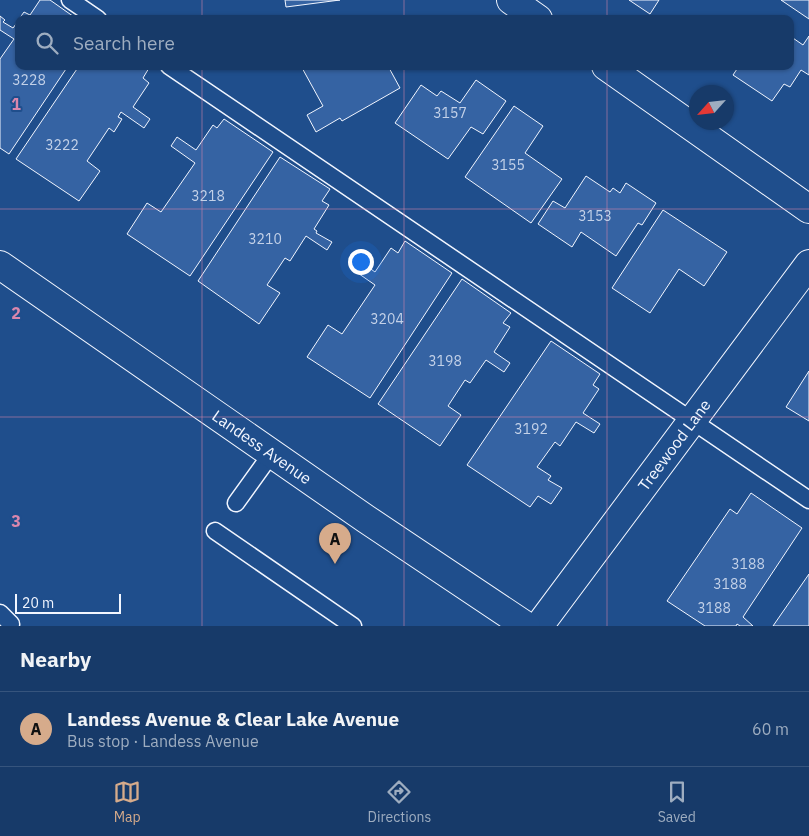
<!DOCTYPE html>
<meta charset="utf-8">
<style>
:root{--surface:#173a69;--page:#244571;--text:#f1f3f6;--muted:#9eadc0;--line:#36547d;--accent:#d6ab8b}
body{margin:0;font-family:"IBM Plex Sans",sans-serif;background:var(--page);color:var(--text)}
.compass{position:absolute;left:689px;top:85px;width:45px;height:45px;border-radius:50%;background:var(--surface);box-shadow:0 1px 4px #0004;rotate:243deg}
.scale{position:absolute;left:15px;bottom:12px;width:106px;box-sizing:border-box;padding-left:5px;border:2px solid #f2f6ff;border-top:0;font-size:14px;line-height:18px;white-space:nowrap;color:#f2f6ff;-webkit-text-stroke:4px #1f4e8c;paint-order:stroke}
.you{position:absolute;left:360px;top:261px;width:18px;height:18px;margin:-12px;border:4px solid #fff;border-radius:50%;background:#1a73e8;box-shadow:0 0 0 8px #1a73e833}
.badge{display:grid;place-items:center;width:32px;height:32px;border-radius:50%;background:var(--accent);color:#111;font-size:16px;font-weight:700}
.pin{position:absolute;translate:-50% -41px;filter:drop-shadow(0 1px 2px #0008)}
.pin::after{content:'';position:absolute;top:26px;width:18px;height:15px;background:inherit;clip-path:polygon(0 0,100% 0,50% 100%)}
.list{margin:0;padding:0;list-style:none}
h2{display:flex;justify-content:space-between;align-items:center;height:65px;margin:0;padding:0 20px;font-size:21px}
h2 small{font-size:16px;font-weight:400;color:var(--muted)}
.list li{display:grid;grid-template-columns:32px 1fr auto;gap:15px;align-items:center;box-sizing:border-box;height:75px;padding:0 20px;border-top:1px solid var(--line)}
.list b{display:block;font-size:19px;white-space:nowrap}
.list p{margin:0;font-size:16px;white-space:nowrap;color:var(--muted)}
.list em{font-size:16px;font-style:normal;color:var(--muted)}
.icon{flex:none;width:28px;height:28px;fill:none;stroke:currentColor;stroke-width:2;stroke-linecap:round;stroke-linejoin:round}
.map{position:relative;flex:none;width:809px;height:626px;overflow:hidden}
.search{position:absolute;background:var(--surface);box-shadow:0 1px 4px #0004;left:15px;right:15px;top:15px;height:55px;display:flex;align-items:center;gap:12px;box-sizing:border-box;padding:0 18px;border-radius:10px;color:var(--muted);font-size:19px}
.sheet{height:140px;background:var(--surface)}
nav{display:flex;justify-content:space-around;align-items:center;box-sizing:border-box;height:70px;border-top:1px solid var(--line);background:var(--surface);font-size:14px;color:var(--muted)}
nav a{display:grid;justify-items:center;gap:2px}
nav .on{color:var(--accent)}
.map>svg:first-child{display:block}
.building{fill:#3563a3;stroke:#f2f6ff}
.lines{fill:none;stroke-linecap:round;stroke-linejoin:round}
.service-casing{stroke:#f2f6ff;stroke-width:19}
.minor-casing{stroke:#f2f6ff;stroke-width:30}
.secondary-casing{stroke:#f2f6ff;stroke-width:30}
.service{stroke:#1f4e8c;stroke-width:16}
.minor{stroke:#1f4e8c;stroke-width:28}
.secondary{stroke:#1f4e8c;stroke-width:28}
.grid{fill:none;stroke:#da87ad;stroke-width:1;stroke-opacity:0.55}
.labels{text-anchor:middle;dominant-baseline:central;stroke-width:4;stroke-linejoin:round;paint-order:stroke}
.number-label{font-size:14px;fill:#c3d1e8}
.street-label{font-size:16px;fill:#f2f6ff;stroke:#1f4e8c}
.grid-label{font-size:16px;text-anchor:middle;font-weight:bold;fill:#da87ad;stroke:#1f4e8c;stroke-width:4;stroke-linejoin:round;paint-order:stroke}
</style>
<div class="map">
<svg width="809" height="626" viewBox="0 0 809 626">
<rect width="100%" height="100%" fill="#1f4e8c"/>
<!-- building -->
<g class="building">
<polygon points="40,0 50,0 77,19 19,19 24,12 30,15"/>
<polygon points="285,0 340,0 286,7"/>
<polygon points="629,0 659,0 650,14"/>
<polygon points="781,0 809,0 809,19"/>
<polygon points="0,16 5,20 3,22 13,28 19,20 19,66 68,66 9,154 0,148 0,59 14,39 0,30"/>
<polygon points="790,36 803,45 809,36 809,75 801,70 790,87 784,84 772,101 733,75 739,66 790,66"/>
<polygon points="79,66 147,66 149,68 143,78 149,83 133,107 150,119 144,128 121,112 118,117 122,119 114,132 109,128 87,161 100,171 79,201 16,159"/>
<polygon points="301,66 388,66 400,88 342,121 340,118 316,132 307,115 323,106"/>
<polygon points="476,80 506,101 483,134 471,127 448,159 395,123 421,85 437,96 441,91 460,103"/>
<polygon points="514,106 543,126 525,153 562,179 531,223 465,177"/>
<polygon points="224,119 273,152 190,276 127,234 147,203 161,212 195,163 171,146 177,137 196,150 213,125 217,128"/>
<polygon points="280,157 330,189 322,201 329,205 314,229 317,231 316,233 332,242 327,250 306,236 290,261 285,258 267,285 280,293 259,324 198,281"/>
<polygon points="586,176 610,192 613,188 620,193 626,183 656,203 642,225 638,223 616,256 581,232 572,247 538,224 553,201 565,208"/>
<polygon points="663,210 727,252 704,286 679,269 650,313 612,288"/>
<polygon points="405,241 452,273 370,398 307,357 328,325 342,334 375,285 352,269 358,260 375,272 391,248 398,253"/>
<polygon points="462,279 511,313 503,323 510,327 494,352 510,363 504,372 486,360 470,383 465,380 448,406 461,415 440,446 378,404"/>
<polygon points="551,341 600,374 593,385 599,389 583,413 600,424 594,433 576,422 560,446 555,442 537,467 551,476 548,480 562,488 551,504 538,496 530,507 467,465"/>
<polygon points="809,371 809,421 786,407"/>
<polygon points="751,493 802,528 743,617 753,626 740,626 737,624 736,626 705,626 667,601 730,509 737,514"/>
<polygon points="809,574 809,626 773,626"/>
</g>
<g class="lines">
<!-- service casing -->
<g class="service-casing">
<g id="service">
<polyline points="70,0 98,19"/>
<polyline points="169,66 809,500"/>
<polyline points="236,503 272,453"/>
<polyline points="215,531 353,626"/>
<polyline points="0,613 11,624"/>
</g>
</g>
<!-- minor casing -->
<g class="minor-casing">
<g id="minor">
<polyline points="511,0 538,19"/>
<polyline points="606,66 809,209"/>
<path id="s1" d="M539,626l270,-362"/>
</g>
</g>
<!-- secondary casing -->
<g class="secondary-casing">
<g id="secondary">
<path id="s2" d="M0,265l366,254 160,107"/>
</g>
</g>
<!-- service -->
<use href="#service" class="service"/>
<!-- minor -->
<use href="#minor" class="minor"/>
<!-- secondary -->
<use href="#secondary" class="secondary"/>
</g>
<!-- grid -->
<path class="grid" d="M202,0v19M404,0v19M607,0v19M202,66v560M404,66v560M607,66v560M0,209h809M0,417h809"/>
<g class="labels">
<!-- number labels -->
<g class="number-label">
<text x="29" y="80">3228</text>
<text x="450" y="113">3157</text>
<text x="62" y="145">3222</text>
<text x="508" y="165">3155</text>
<text x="208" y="196">3218</text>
<text x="595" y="216">3153</text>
<text x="265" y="239">3210</text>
<text x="387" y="319">3204</text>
<text x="445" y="361">3198</text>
<text x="531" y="429">3192</text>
<text x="748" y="564">3188</text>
<text x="730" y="584">3188</text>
<text x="714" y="608">3188</text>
</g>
<!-- street labels -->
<g class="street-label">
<text stroke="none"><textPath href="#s1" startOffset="226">Treewood Lane</textPath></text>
<text stroke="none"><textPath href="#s2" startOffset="319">Landess Avenue</textPath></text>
</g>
</g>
<g class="grid-label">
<text x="16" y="110">1</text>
<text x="16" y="319">2</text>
<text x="16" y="527">3</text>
</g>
</svg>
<svg class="compass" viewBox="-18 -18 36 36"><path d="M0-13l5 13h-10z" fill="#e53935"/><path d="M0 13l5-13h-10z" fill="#9eadc0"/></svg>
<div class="scale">20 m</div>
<div class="you"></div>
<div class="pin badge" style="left:335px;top:564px">A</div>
<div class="search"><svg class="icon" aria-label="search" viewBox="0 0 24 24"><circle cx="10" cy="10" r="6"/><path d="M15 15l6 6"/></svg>Search here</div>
</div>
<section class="sheet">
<h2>Nearby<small></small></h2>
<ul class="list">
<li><span class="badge">A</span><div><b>Landess Avenue &amp; Clear Lake Avenue</b><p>Bus stop · Landess Avenue</p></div><em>60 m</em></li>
</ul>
</section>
<nav>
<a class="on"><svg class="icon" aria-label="map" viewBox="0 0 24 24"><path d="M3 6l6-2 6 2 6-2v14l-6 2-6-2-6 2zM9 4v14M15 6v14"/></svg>Map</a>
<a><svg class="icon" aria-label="directions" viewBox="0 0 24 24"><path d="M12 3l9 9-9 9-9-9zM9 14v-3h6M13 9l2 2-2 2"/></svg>Directions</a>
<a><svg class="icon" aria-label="saved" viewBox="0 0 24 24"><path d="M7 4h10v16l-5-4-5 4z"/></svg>Saved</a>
</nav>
